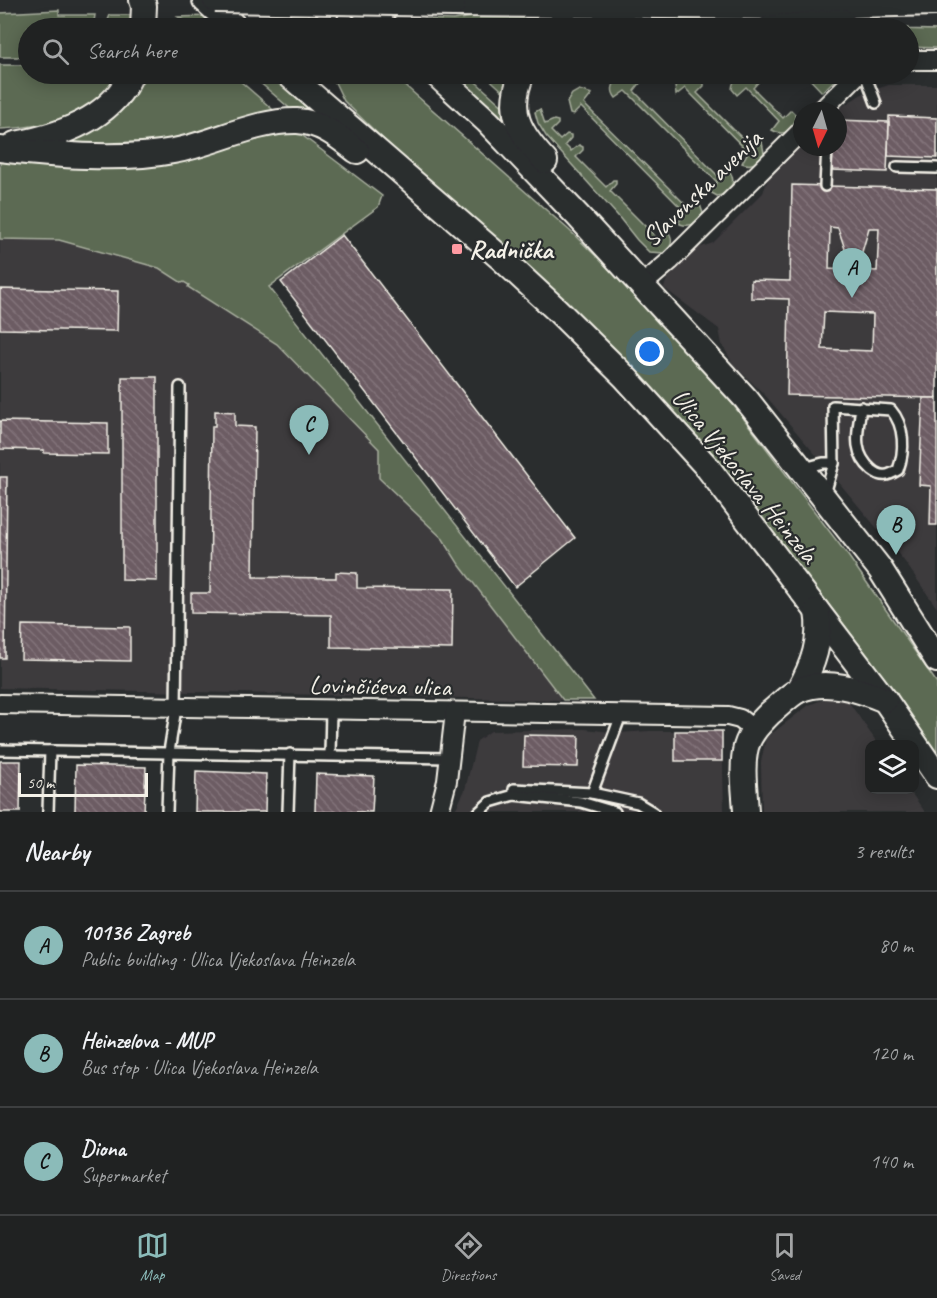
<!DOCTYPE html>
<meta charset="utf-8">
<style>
:root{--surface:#202222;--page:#2d2f2f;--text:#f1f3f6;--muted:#a2a4a5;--line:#3d3f40;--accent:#8bbbb9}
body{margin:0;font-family:Caveat,sans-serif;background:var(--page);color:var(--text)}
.controls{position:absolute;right:18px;bottom:18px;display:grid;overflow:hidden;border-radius:12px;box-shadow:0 3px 15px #0003}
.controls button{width:54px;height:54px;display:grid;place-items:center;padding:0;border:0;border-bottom:2px solid var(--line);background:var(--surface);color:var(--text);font:30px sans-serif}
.compass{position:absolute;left:793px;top:102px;width:54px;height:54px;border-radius:50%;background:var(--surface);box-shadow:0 3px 15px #0003;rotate:185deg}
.scale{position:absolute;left:18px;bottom:15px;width:130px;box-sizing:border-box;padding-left:6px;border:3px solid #f4f1e8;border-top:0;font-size:16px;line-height:21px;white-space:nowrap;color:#f4f1e8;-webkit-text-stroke:4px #2a2d2e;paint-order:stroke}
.you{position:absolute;left:650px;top:352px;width:21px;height:21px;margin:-15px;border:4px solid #fff;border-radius:50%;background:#1a73e8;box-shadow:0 0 0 9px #1a73e833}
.badge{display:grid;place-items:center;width:39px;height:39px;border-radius:50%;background:var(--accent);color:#111;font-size:20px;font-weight:700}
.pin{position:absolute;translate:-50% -50px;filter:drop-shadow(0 2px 3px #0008)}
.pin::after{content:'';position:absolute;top:32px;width:21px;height:18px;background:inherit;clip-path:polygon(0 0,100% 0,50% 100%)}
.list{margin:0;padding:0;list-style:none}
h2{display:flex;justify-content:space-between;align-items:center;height:78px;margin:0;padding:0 24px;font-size:26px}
h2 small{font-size:20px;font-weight:400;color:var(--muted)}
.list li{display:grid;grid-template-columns:39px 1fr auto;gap:18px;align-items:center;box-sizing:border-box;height:108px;padding:0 24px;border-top:2px solid var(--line)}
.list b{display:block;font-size:22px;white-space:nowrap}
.list p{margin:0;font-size:20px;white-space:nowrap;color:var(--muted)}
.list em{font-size:20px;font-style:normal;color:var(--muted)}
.icon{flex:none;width:33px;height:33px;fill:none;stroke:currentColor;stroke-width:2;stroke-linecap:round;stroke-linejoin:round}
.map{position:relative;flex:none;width:937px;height:812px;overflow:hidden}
.search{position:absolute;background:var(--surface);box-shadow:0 3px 15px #0003;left:18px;right:18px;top:18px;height:66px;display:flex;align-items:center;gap:15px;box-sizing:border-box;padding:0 21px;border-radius:33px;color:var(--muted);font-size:22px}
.sheet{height:402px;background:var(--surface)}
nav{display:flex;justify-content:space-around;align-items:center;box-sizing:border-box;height:84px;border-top:2px solid var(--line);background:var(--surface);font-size:16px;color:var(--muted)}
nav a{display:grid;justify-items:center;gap:3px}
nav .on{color:var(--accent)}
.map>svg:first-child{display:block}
.built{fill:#3e3b3e}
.grass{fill:#5c6b53;stroke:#a8ae9e;stroke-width:1.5}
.building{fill:url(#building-back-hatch);stroke:#f4f1e8;stroke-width:1.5;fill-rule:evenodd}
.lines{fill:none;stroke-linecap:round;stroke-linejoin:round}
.lane-casing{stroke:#f4f1e8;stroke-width:14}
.street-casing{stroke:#f4f1e8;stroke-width:22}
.secondary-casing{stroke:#f4f1e8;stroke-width:28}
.lane{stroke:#2a2d2e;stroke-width:9}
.street{stroke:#2a2d2e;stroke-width:18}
.secondary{stroke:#2a2d2e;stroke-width:24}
.secondary-bridge-casing{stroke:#f4f1e8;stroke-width:28;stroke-linecap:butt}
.secondary-bridge{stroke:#2a2d2e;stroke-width:24}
.poi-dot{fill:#ff9aa2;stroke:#2a2d2e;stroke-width:2}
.labels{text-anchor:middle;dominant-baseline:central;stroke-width:4.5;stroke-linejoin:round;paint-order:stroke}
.street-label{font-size:26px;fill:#f4f1e8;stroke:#2a2d2e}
.poi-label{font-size:26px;font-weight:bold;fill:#f4f1e8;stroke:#2a2d2e;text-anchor:start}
</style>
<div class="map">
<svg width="937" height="812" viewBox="0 0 937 812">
<defs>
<pattern id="building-back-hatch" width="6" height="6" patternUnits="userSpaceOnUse" patternTransform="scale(1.5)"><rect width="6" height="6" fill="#6c5b63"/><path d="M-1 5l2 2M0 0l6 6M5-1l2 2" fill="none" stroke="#827379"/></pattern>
</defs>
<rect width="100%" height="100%" fill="#2a2d2e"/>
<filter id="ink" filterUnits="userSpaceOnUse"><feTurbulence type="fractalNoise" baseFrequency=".0167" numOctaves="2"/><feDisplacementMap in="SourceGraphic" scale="12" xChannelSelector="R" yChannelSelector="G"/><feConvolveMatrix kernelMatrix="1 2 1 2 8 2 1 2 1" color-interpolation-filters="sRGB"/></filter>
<g filter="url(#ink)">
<!-- built -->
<g class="built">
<polygon points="889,85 937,85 937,608 905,562 832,474 765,395 733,364 722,344 719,329 664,288 667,279 696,249 713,243 763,193 770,174 802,143 802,147 838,147 838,111 835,111 862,94"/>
<polygon points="0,239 59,240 159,268 182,283 184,281 189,285 189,287 277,344 379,449 379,478 443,539 458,563 563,700 0,688"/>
<polygon points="832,696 848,701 878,744 870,744 870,790 909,790 925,812 762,812 761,762 766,738 809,705"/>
<polygon points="585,729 619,733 650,731 722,731 724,812 454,812 465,790 477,741 491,731"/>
</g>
<!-- grass -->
<g class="grass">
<polygon points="295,0 317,1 307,18 303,28 272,28"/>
<polygon points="59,10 59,15 95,15 93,28 28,28 28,57 0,57 0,13"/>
<polygon points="110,15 133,15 131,28 105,28"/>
<polygon points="210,16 223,28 197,28 178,17"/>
<polygon points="479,16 758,18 761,21 759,24 718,28 435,28 425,19 453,20"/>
<polygon points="854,28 937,30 937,48 909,47 908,28"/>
<path d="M0,65h28v9h89c-26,43 -69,53 -117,55z"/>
<path d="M145,74h87l47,41 -124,30 -89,-1 2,-3c34,-11 62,-34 77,-67z"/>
<polygon points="250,74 275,74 319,112 294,112"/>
<polygon points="331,74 392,74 570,231 645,303 728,398 849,557 937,683 937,760 871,660 784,546 705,448 477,225 381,137 344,101"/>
<polygon points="448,74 467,74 508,111 507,125"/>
<polygon points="484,74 513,74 507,95"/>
<polygon points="805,74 841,74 822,92"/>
<path d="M753,75l8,4 -8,9 30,30 8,-8 4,4c1,14 -10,24 -23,16l7,-9 -33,-34 -9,8 -5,-6c1,-13 10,-13 21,-14z"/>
<path d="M618,80h18l5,2 -7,9 87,88 9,-7c7,11 -1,22 -13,24l-7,-4v-2l7,-8 -91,-91 -10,7c-5,-6 -5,-13 2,-18z"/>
<path d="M699,80l5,3v3l-7,7 55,55 8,-7 2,1 2,11c-5,10 -12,14 -22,10l6,-11 -63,-64 -9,7 -1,-9 5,-5z"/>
<path d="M579,90l13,4 -8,10 106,105 9,-7 4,11c-5,10 -12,15 -23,11l-1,-3 7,-8 -105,-106 -8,8 -3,-1 -3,-12 5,-8z"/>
<path d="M540,109l5,15 9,-4 4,1v3l-7,7 9,9 7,-6 4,1v3l-6,7 6,6 8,-6 4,2v3l-7,7 30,30 7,-7h3v4l-6,7 48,48 8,-6h3c5,8 2,14 -4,20l-16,-1 -12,-12 -19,-24 -72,-80 -8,-13 -3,-11z"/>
<polygon points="295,130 382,196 378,207 269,287 594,700 563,700 458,563 443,539 379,478 379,449 277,344 188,287 189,285 184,282 182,283 159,268 59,240 0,239 0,161"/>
</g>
<!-- building -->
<g class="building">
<polygon points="889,116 937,118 937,158 888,156"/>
<polygon points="838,120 889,122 887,172 832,170 833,147 838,147"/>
<path d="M792,185l145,4v209l-150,-3 2,-96 -38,-1v-18l39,1zM830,227l8,1 7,21 -1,21 -15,-1zM869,228h10l-2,43 -17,-1 2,-18zM824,312l49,2 -1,37 -50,-2z"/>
<polygon points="342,235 575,538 515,587 281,282"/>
<polygon points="0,289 118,291 117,331 0,329"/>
<polygon points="122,377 157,377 157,581 122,580"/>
<polygon points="923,398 937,398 937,525 930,525 931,486 919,485"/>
<polygon points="215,411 235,412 235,426 255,427 253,577 336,578 336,572 357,573 357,588 453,589 452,649 331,647 331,615 191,613 191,593 210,593 212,426 215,426"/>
<polygon points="0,421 108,423 108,454 44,453 44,450 0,449"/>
<polygon points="0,477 7,477 5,658 0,658"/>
<polygon points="22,625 130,627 130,661 21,659"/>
<rect x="675" y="731" width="47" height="30"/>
<polygon points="524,735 579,736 578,767 523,766"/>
<polygon points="0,761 21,761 20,812 0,812"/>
<polygon points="76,765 146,767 144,812 75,812"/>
<polygon points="196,771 266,774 265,812 195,812"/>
<polygon points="316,774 374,776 372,812 315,812"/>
</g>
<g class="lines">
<!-- lane casing -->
<g class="lane-casing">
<g id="lane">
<polyline points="865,74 876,103"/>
<polyline points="897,167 937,168"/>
<polyline points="825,186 827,147"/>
<polyline points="804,468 823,463 834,463"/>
<path d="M825,494l9,-31 -1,-57 58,4c14,16 14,41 7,60 -10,6 -16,8 -26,0 -21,-18 -14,-39 -11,-63"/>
<polyline points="0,750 449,758"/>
<polyline points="330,755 331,710"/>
<polyline points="592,793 638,803 653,812"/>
<polyline points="514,795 514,789 592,793 621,715"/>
<polyline points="48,812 50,751"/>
<polyline points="167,812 169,752 176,708 180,387"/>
<polyline points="288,812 290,754"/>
<polyline points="479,812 490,802 514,795 581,802 615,812"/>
</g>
</g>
<!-- street casing -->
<g class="street-casing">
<g id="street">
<polyline points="908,60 937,60"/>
<polyline points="821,111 858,74"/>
<polyline points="642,285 670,261 802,130"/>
<polyline points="0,704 728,716 740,719 754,730"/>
<polyline points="439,812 447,781 455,712"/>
</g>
</g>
<!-- secondary casing -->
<g class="secondary-casing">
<g id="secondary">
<polyline points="142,0 144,6 143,28"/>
<polyline points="205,0 236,28"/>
<polyline points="354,0 386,28"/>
<polyline points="453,4 771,7 937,3"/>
<polyline points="317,28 332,0"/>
<polyline points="770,28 842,21"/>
<polyline points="288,74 502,259 556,309 625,377 708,468 885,700 937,776"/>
<polyline points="436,74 488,122 578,216 746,399 880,569 937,660"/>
<path d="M522,74c-16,37 -3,59 23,87"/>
<path d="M15,144c45,-8 97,-26 116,-70"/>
<path d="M0,149c52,6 121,12 173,2 40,-7 83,-31 124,-30 24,1 42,16 60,30"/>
<path d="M799,690c14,-25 23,-50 18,-79"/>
<path d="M746,812c-1,-21 -5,-45 0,-65 4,-14 14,-24 24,-34 9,-7 19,-18 29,-23 27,-12 61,0 86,10"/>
</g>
</g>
<!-- lane -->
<use href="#lane" class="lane"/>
<!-- street -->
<use href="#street" class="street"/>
<!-- secondary -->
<use href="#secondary" class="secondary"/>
<!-- secondary-bridge casing -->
<g class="secondary-bridge-casing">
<polyline id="secondary-bridge" points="215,0 453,4"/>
</g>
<!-- secondary-bridge -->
<use href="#secondary-bridge" class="secondary-bridge"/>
</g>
</g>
<!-- markers -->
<rect class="poi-dot" x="451" y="243" width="12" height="12" rx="3"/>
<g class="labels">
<!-- street labels -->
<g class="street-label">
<text transform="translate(702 188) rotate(-44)">Slavonska avenija</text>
<text transform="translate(745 476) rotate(51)">Ulica Vjekoslava Heinzela</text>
<text transform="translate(380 686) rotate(1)">Lovinčićeva ulica</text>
</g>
<!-- poi labels -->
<g class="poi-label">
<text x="469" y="249">Radnička</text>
</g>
</g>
</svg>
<div class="controls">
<button><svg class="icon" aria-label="layers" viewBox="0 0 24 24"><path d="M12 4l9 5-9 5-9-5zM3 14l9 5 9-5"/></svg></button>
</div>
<svg class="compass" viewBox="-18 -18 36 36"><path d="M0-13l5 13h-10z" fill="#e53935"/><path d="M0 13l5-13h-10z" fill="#a2a4a5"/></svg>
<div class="scale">50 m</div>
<div class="you"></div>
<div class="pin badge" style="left:852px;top:298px">A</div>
<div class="pin badge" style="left:896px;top:555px">B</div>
<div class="pin badge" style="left:309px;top:455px">C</div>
<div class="search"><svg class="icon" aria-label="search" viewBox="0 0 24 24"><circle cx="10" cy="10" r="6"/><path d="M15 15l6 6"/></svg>Search here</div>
</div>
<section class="sheet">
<h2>Nearby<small>3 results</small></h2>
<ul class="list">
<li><span class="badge">A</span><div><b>10136 Zagreb</b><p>Public building · Ulica Vjekoslava Heinzela</p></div><em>80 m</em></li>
<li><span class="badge">B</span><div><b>Heinzelova - MUP</b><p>Bus stop · Ulica Vjekoslava Heinzela</p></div><em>120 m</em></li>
<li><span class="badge">C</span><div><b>Diona</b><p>Supermarket</p></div><em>140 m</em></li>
</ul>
</section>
<nav>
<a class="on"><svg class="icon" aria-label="map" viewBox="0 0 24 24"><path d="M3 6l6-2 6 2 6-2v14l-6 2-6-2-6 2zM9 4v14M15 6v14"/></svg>Map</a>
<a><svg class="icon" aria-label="directions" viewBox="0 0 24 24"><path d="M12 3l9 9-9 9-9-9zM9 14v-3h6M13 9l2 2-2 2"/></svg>Directions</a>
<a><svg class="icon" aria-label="saved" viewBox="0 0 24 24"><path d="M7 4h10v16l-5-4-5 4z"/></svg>Saved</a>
</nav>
